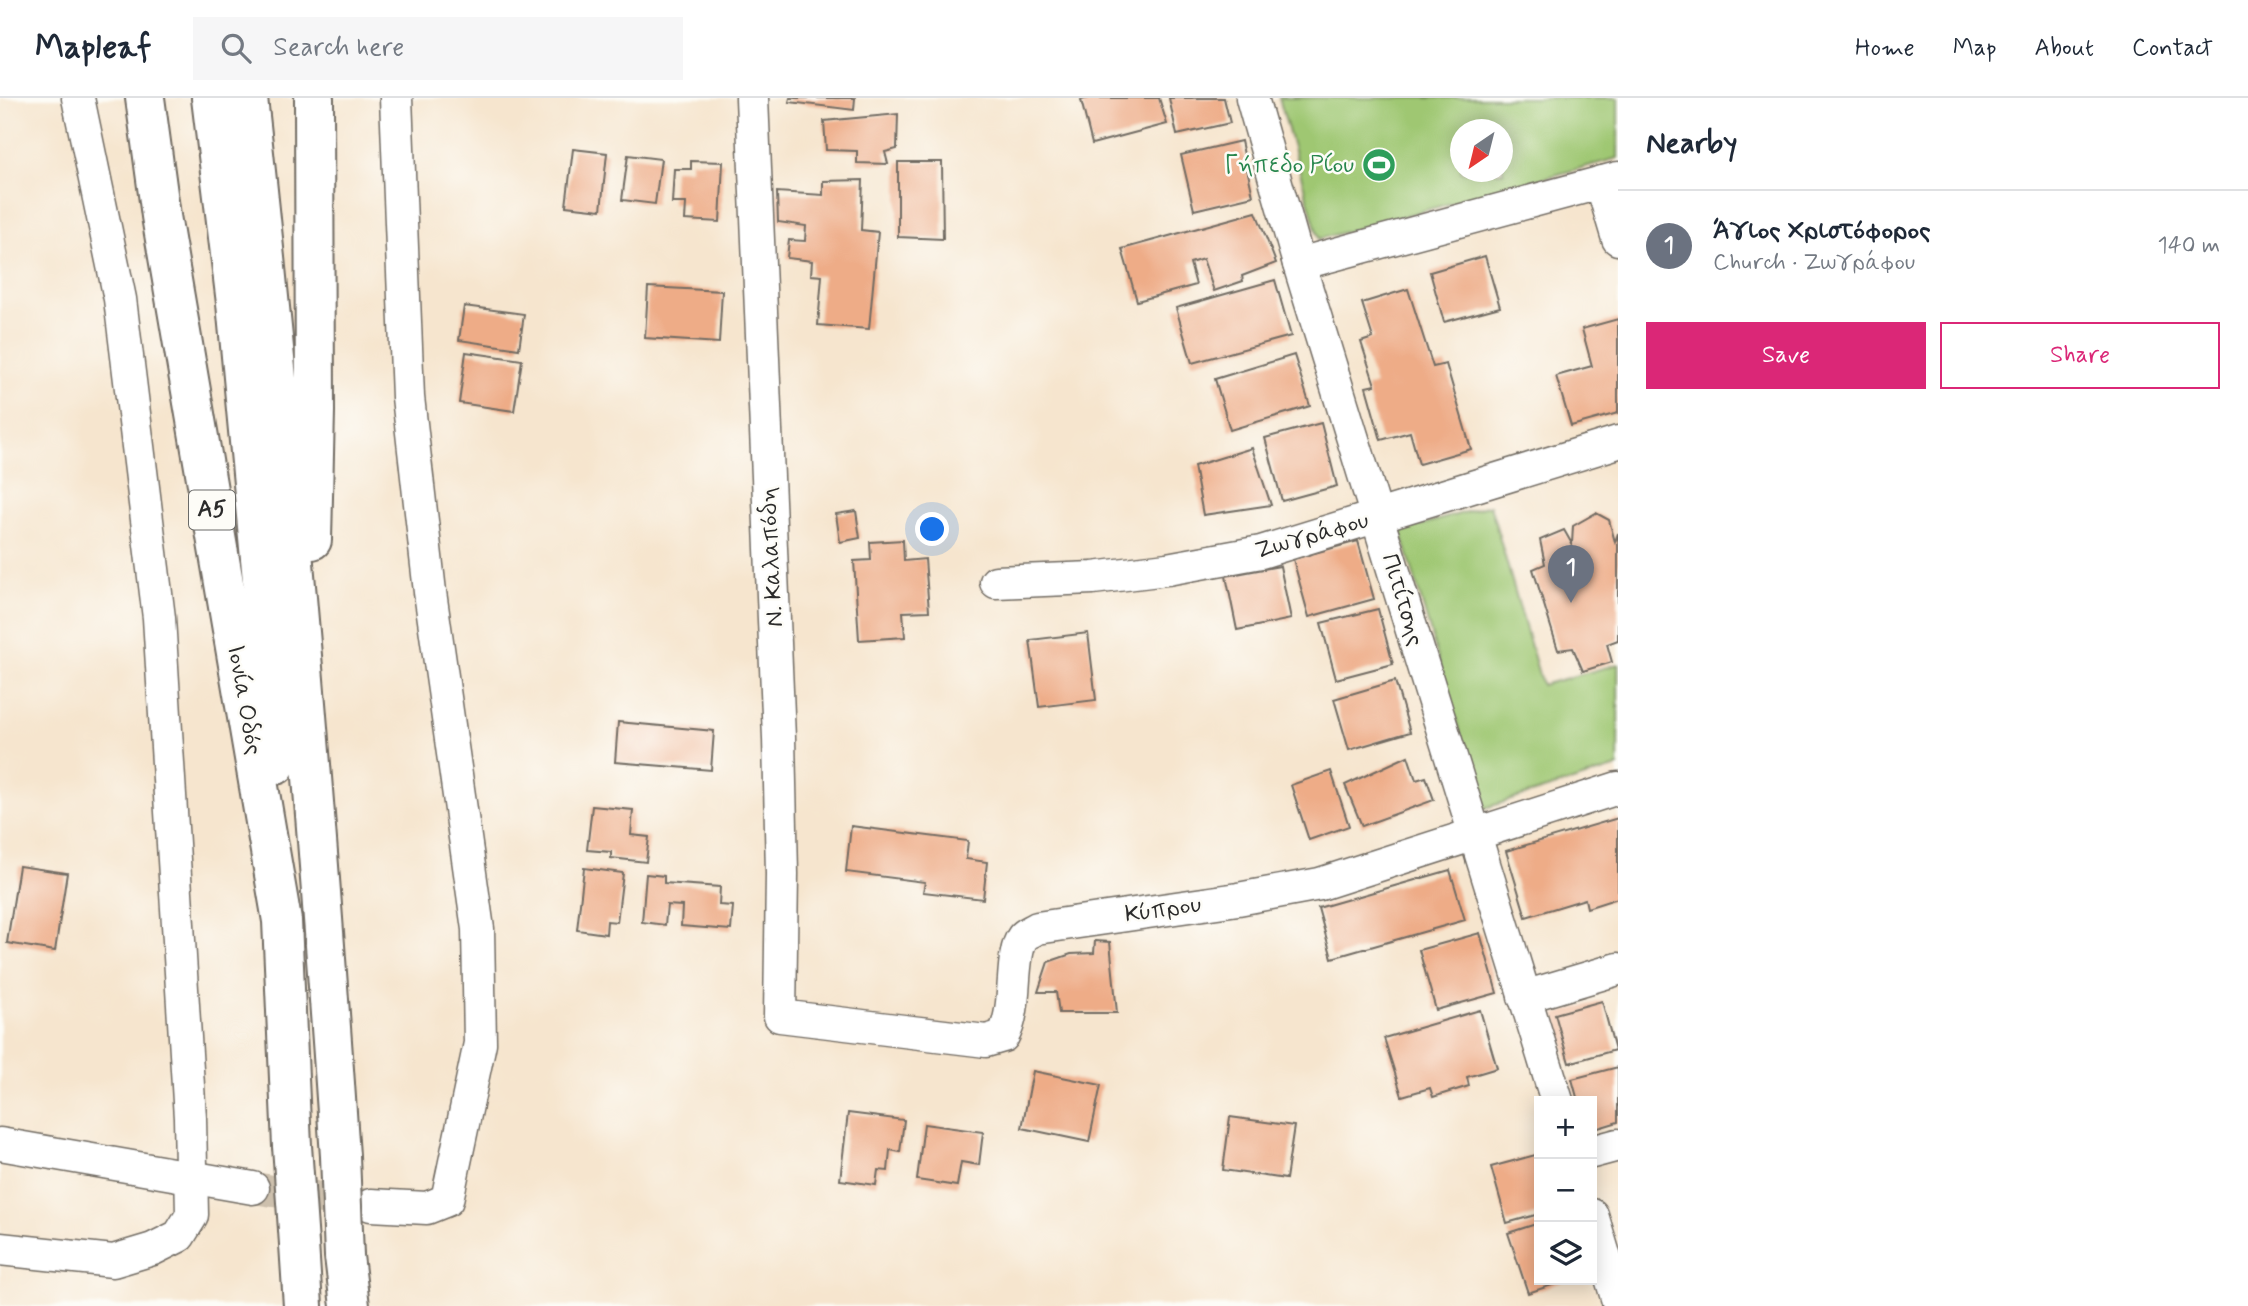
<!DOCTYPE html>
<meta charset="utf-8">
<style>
:root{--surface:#fff;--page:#f6f6f7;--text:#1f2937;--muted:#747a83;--line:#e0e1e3;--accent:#db2777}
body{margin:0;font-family:Mynerve,sans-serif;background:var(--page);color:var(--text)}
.controls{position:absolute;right:21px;bottom:21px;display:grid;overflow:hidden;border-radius:0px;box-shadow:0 4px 18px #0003}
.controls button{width:63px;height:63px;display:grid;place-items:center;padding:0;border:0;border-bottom:2px solid var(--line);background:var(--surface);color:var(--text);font:35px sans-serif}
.compass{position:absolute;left:1450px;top:21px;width:63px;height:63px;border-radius:50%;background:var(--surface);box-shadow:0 4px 18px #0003;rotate:215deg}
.you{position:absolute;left:933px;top:432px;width:24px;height:24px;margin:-18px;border:5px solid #fff;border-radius:50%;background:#1a73e8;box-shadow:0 0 0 10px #1a73e833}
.badge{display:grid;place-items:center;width:46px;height:46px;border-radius:50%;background:var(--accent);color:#fff;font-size:23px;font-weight:700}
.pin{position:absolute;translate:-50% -58px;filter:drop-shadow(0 2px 4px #0008)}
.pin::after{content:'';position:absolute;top:37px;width:24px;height:21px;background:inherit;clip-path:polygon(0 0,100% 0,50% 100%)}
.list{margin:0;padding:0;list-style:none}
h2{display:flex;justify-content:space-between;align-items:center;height:91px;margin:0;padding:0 28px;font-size:30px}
h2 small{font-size:23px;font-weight:400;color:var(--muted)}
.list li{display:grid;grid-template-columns:46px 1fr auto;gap:21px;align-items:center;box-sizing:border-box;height:112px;padding:0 28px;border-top:2px solid var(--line)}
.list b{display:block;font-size:26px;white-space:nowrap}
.list p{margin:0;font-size:23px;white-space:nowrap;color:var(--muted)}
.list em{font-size:23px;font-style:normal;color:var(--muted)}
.actions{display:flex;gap:14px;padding:21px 28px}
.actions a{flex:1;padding:16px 0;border:2px solid var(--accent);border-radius:0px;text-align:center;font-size:24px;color:var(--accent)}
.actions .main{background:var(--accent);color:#fff}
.icon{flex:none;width:38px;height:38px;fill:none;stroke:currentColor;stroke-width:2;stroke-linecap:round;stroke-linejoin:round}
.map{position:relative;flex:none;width:1618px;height:1208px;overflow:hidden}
header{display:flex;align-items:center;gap:42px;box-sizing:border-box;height:98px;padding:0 35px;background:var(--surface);border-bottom:2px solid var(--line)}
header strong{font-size:33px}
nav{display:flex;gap:38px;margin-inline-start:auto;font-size:24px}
.search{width:490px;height:63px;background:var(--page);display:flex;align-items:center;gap:18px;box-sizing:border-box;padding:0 24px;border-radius:0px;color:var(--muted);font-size:26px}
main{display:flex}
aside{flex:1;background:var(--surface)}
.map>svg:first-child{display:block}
.green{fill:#9fc772;stroke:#65794e;stroke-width:2;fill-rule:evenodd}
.building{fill:#eeac87}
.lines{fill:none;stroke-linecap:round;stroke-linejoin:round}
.minor-tunnel{stroke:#cdc0ad;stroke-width:32;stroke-dasharray:32 16;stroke-linecap:butt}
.minor-casing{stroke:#726c64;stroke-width:35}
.highway-casing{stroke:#726c64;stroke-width:42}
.minor{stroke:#fff;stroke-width:32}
.highway{stroke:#fff;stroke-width:38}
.highway-bridge-casing{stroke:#726c64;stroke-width:42;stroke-linecap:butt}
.highway-bridge{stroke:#fff;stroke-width:38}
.labels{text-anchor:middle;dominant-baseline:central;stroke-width:5;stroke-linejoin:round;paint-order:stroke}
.shield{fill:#fdfcf7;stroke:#6a6a68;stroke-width:2}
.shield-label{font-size:23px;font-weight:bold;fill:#2b2b2b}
.leisure-label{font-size:24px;fill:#27864d;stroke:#fdfcf7;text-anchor:end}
.street-label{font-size:24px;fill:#2b2b2b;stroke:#fdfcf7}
</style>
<header>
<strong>Mapleaf</strong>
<div class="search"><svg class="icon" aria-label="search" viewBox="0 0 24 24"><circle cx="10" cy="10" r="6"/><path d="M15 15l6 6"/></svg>Search here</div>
<nav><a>Home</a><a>Map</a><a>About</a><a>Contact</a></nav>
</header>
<main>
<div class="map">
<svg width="1618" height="1208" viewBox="0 0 1618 1208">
<rect width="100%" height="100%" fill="#fdfcf7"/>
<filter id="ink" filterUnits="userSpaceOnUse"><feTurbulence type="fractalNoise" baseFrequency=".0143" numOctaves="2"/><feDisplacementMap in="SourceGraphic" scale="14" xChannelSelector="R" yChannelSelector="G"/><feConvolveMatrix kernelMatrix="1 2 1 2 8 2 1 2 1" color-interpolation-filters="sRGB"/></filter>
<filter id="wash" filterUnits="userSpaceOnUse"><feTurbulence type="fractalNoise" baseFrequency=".00686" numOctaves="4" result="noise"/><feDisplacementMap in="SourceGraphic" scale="28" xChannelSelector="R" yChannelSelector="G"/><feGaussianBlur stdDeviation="1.57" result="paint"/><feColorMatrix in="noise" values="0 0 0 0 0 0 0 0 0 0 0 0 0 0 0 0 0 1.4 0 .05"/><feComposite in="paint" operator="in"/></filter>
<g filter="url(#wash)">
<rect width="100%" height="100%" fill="#f6e5ce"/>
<!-- green -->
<g class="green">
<path d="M1279,0h339v60l-299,81zM1461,32h42v42h-42z"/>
<polygon points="1490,407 1542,587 1618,566 1618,669 1482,711 1401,433"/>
</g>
<g id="blocks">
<!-- building -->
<g class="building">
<polygon points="790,0 855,0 854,12 789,4"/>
<polygon points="1089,0 1159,0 1167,26 1092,46 1081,2"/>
<polygon points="1169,0 1224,0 1230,25 1177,37"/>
<polygon points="898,16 897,51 885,54 888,66 857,65 857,53 826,52 824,23"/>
<polygon points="1241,43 1253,98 1194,112 1181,57"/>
<polygon points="573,51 607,55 601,112 566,108"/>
<polygon points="628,57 661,61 655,106 622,102"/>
<polygon points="691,63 723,64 720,124 685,122 686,105 672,105 674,71 691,71"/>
<polygon points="898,64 942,64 943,141 898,139"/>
<polygon points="863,82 861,132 878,134 869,231 818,227 822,178 811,177 812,163 787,160 789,142 805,143 806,128 778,124 777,94 823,97 823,83"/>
<polygon points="1256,114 1276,165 1242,178 1243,183 1214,193 1203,161 1190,165 1196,187 1137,203 1122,151"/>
<polygon points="1485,158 1500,209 1444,224 1430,174"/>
<polygon points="1275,182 1291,238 1192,265 1176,210"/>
<polygon points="648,189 722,193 719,245 645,240"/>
<polygon points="1408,191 1433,269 1446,266 1471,351 1419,366 1410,334 1381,342 1366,289 1375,287 1361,244 1373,240 1362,205"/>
<polygon points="464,208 524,216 519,251 459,242"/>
<polygon points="1618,221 1618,315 1571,328 1556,278 1592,268 1582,231"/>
<polygon points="466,254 522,262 514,313 459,305"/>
<polygon points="1294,257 1310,308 1230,332 1215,281"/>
<polygon points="1321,325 1337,388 1282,403 1265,340"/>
<polygon points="1252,350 1271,407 1203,417 1194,368"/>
<polygon points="856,413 860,440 840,444 836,416"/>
<polygon points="1596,415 1609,422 1615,444 1618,435 1618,542 1607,546 1612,564 1583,573 1573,550 1558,552 1533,471 1545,466 1540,442 1564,432 1572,446 1573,428"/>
<polygon points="903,442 904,463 925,461 929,513 903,514 905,539 859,542 854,463 871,462 870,444"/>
<polygon points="1358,443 1374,501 1309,519 1293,461"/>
<polygon points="1280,468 1291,521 1237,532 1226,478"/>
<polygon points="1378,511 1393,566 1336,581 1321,525"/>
<polygon points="1088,535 1096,602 1039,609 1030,542"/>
<polygon points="1395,583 1410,634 1349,652 1334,601"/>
<polygon points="618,624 714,633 711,672 615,664"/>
<polygon points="1408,658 1416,682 1426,679 1434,702 1362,728 1345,687"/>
<polygon points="1331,673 1349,728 1309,742 1291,687"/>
<polygon points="592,708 633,712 631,737 649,739 646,764 611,760 611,754 587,752"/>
<polygon points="1618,720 1618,800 1587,810 1585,801 1526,819 1506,753"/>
<polygon points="851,728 968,743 966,761 987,764 983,801 923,794 925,784 846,774"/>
<polygon points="19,768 67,775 55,853 7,845"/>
<polygon points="584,770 623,775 617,824 607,823 606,836 577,832"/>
<polygon points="1450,772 1465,822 1332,860 1318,810"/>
<polygon points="646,776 664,778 664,785 720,789 719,807 733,808 731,832 681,828 682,808 667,807 665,827 642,824"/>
<polygon points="1480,835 1497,895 1436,912 1419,852"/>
<polygon points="1095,843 1110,844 1117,915 1059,915 1056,894 1038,894 1048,864 1071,856 1094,855"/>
<polygon points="1602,903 1615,952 1569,965 1555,916"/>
<polygon points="1480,912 1497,970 1467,979 1469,988 1433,999 1430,990 1402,998 1384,940"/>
<polygon points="1618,969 1618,1024 1592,1032 1592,1003 1578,1003 1572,981"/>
<polygon points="1033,973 1101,987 1089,1044 1022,1030"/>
<polygon points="848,1015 904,1022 900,1054 890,1052 888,1073 878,1072 876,1087 840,1082"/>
<polygon points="1230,1019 1294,1028 1286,1081 1223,1072"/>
<polygon points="924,1026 983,1034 979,1067 961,1064 957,1088 917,1082"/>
<polygon points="1539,1056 1539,1116 1507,1125 1491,1069"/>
<polygon points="1539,1125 1539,1182 1567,1182 1528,1195 1508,1135"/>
</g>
</g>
</g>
<g filter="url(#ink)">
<use href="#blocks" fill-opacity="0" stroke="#726c64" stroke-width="2"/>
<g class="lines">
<!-- minor-tunnel -->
<polyline class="minor-tunnel" points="253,1090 363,1106"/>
<!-- minor casing -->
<g class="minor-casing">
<g id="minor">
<path d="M752,0l27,640 3,136 -2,142 206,25 17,-5c16,-29 6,-80 20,-99 3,-4 10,-6 14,-9l201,-29 82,-15 298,-96"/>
<polyline points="1252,0 1299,166 1557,1003"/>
<polyline points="1601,84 1618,141"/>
<polyline points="1299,166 1618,80"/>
<polyline points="996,484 1093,480 1167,471 1261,454 1618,344"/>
<polyline points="1524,899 1618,871"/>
<polyline points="0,1046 253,1090"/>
<polyline points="1592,1054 1618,1047"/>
<polyline points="371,1107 427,1110 447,1102 480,945 478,831 430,494 408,299 396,0"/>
<polyline points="1592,1117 1618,1203"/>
<polyline points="0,1151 113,1163 153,1151 179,1138 192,1117 190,1020 159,520 120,201 78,0"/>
</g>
</g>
<!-- highway casing -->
<g class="highway-casing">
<g id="highway">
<polyline points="145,0 161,118 282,823 292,1048"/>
<polyline points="211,0 236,205 274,609 276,667"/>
<path d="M248,0c39,352 68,705 92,1058"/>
<polyline points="312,442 315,313 314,0"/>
<polyline points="299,1146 303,1208"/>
<polyline points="344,1158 350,1208"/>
</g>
</g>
<!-- minor -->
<use href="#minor" class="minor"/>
<!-- highway -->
<use href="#highway" class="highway"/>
<!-- highway-bridge casing -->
<g class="highway-bridge-casing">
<g id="highway-bridge">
<polyline points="292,1048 299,1146"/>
<polyline points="340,1058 344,1158"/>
</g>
</g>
<!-- highway-bridge -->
<use href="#highway-bridge" class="highway-bridge"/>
</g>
</g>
<!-- icons -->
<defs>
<g id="stadium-disc" transform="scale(1.75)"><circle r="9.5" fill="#2e9e5b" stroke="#fdfcf7"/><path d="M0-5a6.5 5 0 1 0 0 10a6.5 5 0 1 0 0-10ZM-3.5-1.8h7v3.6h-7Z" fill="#fff"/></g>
</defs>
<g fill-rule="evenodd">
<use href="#stadium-disc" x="1379" y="67"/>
</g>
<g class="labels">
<!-- shield labels -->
<rect class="shield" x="189" y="392.5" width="46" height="39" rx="5"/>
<g class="shield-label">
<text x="212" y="412">Α5</text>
</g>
<!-- leisure labels -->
<g class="leisure-label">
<text x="1354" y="67">Γήπεδο Ρίου</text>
</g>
<!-- street labels -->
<g class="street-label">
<text transform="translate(1312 438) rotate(-16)">Ζωγράφου</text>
<text transform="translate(772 459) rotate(-93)">Ν. Καλαπόδη</text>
<text transform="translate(1402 502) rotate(73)">Πιτίτσης</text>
<text transform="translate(244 602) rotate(80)">Ιονία Οδός</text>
<text transform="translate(1163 812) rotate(-8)">Κύπρου</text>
</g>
</g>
</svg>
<div class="controls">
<button>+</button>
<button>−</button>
<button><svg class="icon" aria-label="layers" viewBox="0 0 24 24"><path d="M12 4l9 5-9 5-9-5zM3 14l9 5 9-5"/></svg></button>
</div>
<svg class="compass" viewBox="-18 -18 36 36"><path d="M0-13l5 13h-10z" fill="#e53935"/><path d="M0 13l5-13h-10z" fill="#747a83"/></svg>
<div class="you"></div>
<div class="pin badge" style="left:1571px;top:505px;background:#6b7280">1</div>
</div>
<aside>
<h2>Nearby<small></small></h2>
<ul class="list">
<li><span class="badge" style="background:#6b7280">1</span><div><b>Άγιος Χριστόφορος</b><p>Church · Ζωγράφου</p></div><em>140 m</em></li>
</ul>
<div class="actions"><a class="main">Save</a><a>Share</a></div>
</aside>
</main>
